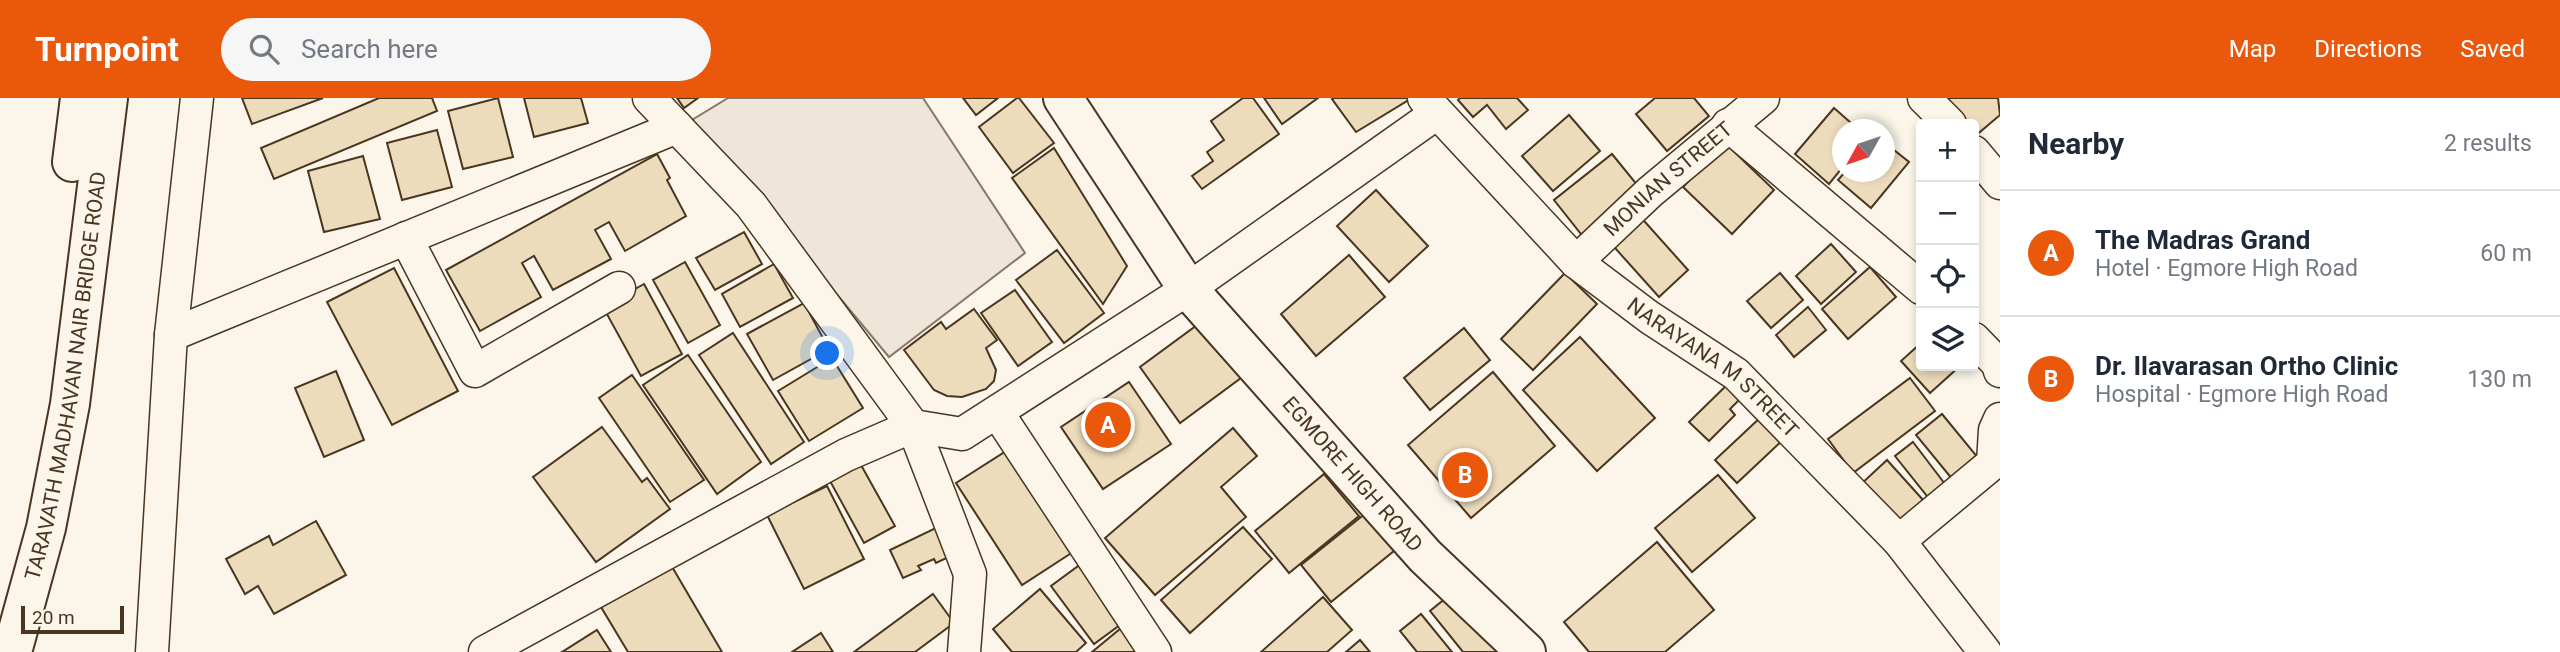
<!DOCTYPE html>
<meta charset="utf-8">
<style>
:root{--surface:#fff;--page:#f6f6f7;--text:#1f2937;--muted:#747a83;--line:#e0e1e3;--accent:#ea580c}
body{margin:0;font-family:Roboto,sans-serif;background:var(--page);color:var(--text)}
.controls{position:absolute;right:21px;top:21px;display:grid;overflow:hidden;border-radius:7px;box-shadow:0 4px 10px #0003}
.controls button{width:63px;height:63px;display:grid;place-items:center;padding:0;border:0;border-bottom:2px solid var(--line);background:var(--surface);color:var(--text);font:35px sans-serif}
.compass{position:absolute;left:1832px;top:21px;width:63px;height:63px;border-radius:50%;background:var(--surface);box-shadow:0 4px 10px #0003;rotate:230deg}
.scale{position:absolute;left:21px;bottom:18px;width:103px;box-sizing:border-box;padding-left:7px;border:4px solid #4a3520;border-top:0;font-size:19px;line-height:24px;white-space:nowrap;color:#4a3520;-webkit-text-stroke:5px #fbf6e9;paint-order:stroke}
.you{position:absolute;left:828px;top:256px;width:24px;height:24px;margin:-18px;border:5px solid #fff;border-radius:50%;background:#1a73e8;box-shadow:0 0 0 10px #1a73e833}
.badge{display:grid;place-items:center;width:46px;height:46px;border-radius:50%;background:var(--accent);color:#fff;font-size:23px;font-weight:700}
.pin{position:absolute;translate:-50% -50%;border:4px solid #fff;box-shadow:0 2px 7px #0006}
.list{margin:0;padding:0;list-style:none}
h2{display:flex;justify-content:space-between;align-items:center;height:91px;margin:0;padding:0 28px;font-size:30px}
h2 small{font-size:23px;font-weight:400;color:var(--muted)}
.list li{display:grid;grid-template-columns:46px 1fr auto;gap:21px;align-items:center;box-sizing:border-box;height:126px;padding:0 28px;border-top:2px solid var(--line)}
.list b{display:block;font-size:26px;white-space:nowrap}
.list p{margin:0;font-size:23px;white-space:nowrap;color:var(--muted)}
.list em{font-size:23px;font-style:normal;color:var(--muted)}
.icon{flex:none;width:38px;height:38px;fill:none;stroke:currentColor;stroke-width:2;stroke-linecap:round;stroke-linejoin:round}
.map{position:relative;flex:none;width:2000px;height:554px;overflow:hidden}
header{display:flex;align-items:center;gap:42px;box-sizing:border-box;height:98px;padding:0 35px;background:var(--accent);color:#fff}
header strong{font-size:33px}
nav{display:flex;gap:38px;margin-inline-start:auto;font-size:24px}
.search{width:490px;height:63px;background:var(--page);display:flex;align-items:center;gap:18px;box-sizing:border-box;padding:0 24px;border-radius:38px;color:var(--muted);font-size:26px}
main{display:flex}
aside{flex:1;background:var(--surface)}
.map>svg:first-child{display:block}
.green{fill:#ede6d9;stroke:#887966;stroke-width:2}
.building{fill:#ecdcbc;stroke:#4a3520;stroke-width:2}
.lines{fill:none;stroke-linecap:round;stroke-linejoin:round}
.minor-casing{stroke:#4a3520;stroke-width:35}
.secondary-casing{stroke:#4a3520;stroke-width:42}
.minor{stroke:#fbf6e9;stroke-width:32}
.secondary{stroke:#fbf6e9;stroke-width:38}
.labels{text-anchor:middle;dominant-baseline:central;stroke-width:5;stroke-linejoin:round;paint-order:stroke}
.street-label{font-size:21px;fill:#4a3520;stroke:#fbf6e9}
</style>
<header>
<strong>Turnpoint</strong>
<div class="search"><svg class="icon" aria-label="search" viewBox="0 0 24 24"><circle cx="10" cy="10" r="6"/><path d="M15 15l6 6"/></svg>Search here</div>
<nav><a>Map</a><a>Directions</a><a>Saved</a></nav>
</header>
<main>
<div class="map">
<svg width="2000" height="554" viewBox="0 0 2000 554">
<rect width="100%" height="100%" fill="#fbf6e9"/>
<!-- green -->
<polygon class="green" points="728,0 923,0 1025,155 889,259 692,22"/>
<!-- building -->
<g class="building">
<polygon points="242,0 323,0 252,26"/>
<polygon points="379,0 432,0 437,13 274,81 261,50"/>
<polygon points="498,0 513,59 463,71 448,13"/>
<polygon points="524,0 581,0 588,25 534,39"/>
<polygon points="677,0 698,0 684,10"/>
<polygon points="963,0 998,0 976,17"/>
<polygon points="1017,0 1019,0 1054,45 1013,75 979,29"/>
<polygon points="1243,0 1253,0 1279,36 1202,91 1192,78 1213,63 1207,54 1224,42 1211,23"/>
<polygon points="1264,0 1318,0 1282,26"/>
<polygon points="1334,0 1412,0 1356,34 1332,1"/>
<polygon points="1460,0 1517,0 1528,12 1506,31 1487,7 1473,19 1458,2"/>
<polygon points="1655,0 1694,0 1709,18 1667,53 1636,16"/>
<polygon points="1939,0 1998,0 2000,17 1974,39 1974,26 1961,26"/>
<polygon points="1834,10 1859,32 1842,32 1842,70 1829,86 1795,56"/>
<polygon points="1569,17 1600,53 1553,93 1522,58"/>
<polygon points="437,32 452,89 402,102 387,45"/>
<polygon points="1884,44 1909,64 1871,110 1838,82 1845,74 1884,74"/>
<polygon points="1725,45 1774,92 1732,136 1683,89"/>
<polygon points="1054,50 1127,168 1103,206 1012,80"/>
<polygon points="657,56 670,80 667,82 686,118 625,153 609,124 595,132 611,161 553,192 534,158 522,165 541,199 480,233 446,172"/>
<polygon points="1612,56 1643,94 1585,141 1554,102"/>
<polygon points="363,58 380,121 324,134 308,73"/>
<polygon points="1376,92 1428,148 1389,184 1337,128"/>
<polygon points="1637,115 1688,172 1659,199 1607,141"/>
<polygon points="744,134 762,166 715,192 696,160"/>
<polygon points="1831,146 1856,174 1821,206 1796,178"/>
<polygon points="1057,152 1104,215 1064,245 1016,182"/>
<polygon points="1349,157 1385,199 1316,258 1281,216"/>
<polygon points="685,164 720,227 688,245 653,182"/>
<polygon points="774,166 793,200 740,229 722,196"/>
<polygon points="1870,169 1896,199 1848,241 1822,211"/>
<polygon points="394,170 458,293 392,327 327,204"/>
<polygon points="1565,175 1597,206 1533,272 1501,241"/>
<polygon points="1780,175 1803,202 1771,230 1747,203"/>
<polygon points="644,186 682,256 641,278 603,209"/>
<polygon points="1015,192 1052,244 1018,268 981,215"/>
<polygon points="804,205 829,251 773,282 747,236"/>
<polygon points="1808,209 1826,232 1794,259 1776,237"/>
<polygon points="974,211 997,242 986,250 996,272 994,283 986,291 962,299 947,298 934,292 904,252 941,224 946,231"/>
<polygon points="1204,222 1245,277 1180,325 1140,269"/>
<polygon points="1464,230 1490,262 1430,312 1404,280"/>
<polygon points="733,235 804,344 771,366 699,257"/>
<polygon points="1580,239 1655,320 1597,373 1523,292"/>
<polygon points="1921,245 1921,268 1960,268 1930,295 1901,263"/>
<polygon points="688,257 761,364 717,396 643,287"/>
<polygon points="832,260 863,310 809,343 778,293"/>
<polygon points="336,273 364,342 324,359 295,290"/>
<polygon points="1493,274 1555,348 1471,420 1408,347"/>
<polygon points="632,277 704,382 670,404 599,300"/>
<polygon points="1910,280 1935,313 1853,375 1828,341"/>
<polygon points="1733,281 1746,295 1730,311 1735,317 1709,343 1689,324"/>
<polygon points="1129,284 1171,346 1103,391 1061,329"/>
<polygon points="1942,316 1979,361 1953,382 1916,337"/>
<polygon points="1762,318 1784,341 1737,385 1715,362"/>
<polygon points="602,329 642,384 647,380 670,411 596,464 533,379"/>
<polygon points="1233,330 1257,358 1221,389 1246,419 1155,497 1105,440"/>
<polygon points="1913,344 1948,390 1931,403 1895,358"/>
<polygon points="1011,350 1076,452 1022,487 956,385"/>
<polygon points="1887,362 1924,403 1895,429 1859,388"/>
<polygon points="861,367 895,428 864,445 830,383"/>
<polygon points="1324,376 1359,418 1289,475 1255,433"/>
<polygon points="1718,377 1755,420 1692,474 1655,430"/>
<polygon points="827,388 864,461 804,491 767,417"/>
<polygon points="1371,411 1400,448 1331,504 1301,467"/>
<polygon points="316,423 346,477 274,516 258,488 245,496 226,461 269,438 273,447"/>
<polygon points="942,427 955,456 936,465 934,461 918,468 921,472 903,480 890,452"/>
<polygon points="1243,429 1272,461 1190,535 1161,502"/>
<polygon points="1657,444 1714,512 1665,554 1589,554 1564,524"/>
<polygon points="1085,463 1128,521 1094,546 1051,488"/>
<polygon points="671,467 722,554 628,554 601,509"/>
<polygon points="1040,491 1086,545 1076,554 1012,554 993,531"/>
<polygon points="1452,495 1500,554 1463,554 1430,513"/>
<polygon points="933,496 954,525 915,554 854,554"/>
<polygon points="1323,499 1352,532 1327,554 1261,554"/>
<polygon points="1421,516 1452,554 1417,554 1400,533"/>
<polygon points="1126,526 1149,554 1092,554"/>
<polygon points="597,532 611,554 562,554"/>
<polygon points="821,535 833,554 792,554"/>
<polygon points="1360,542 1370,554 1346,554"/>
</g>
<g class="lines">
<!-- minor casing -->
<g class="minor-casing">
<g id="minor">
<polyline points="649,0 751,107 913,328 970,476 964,554"/>
<path id="s1" d="M1424,0l152,164 73,55 87,57 163,167 86,111"/>
<polyline points="1924,0 1950,26"/>
<polyline points="1728,27 1921,190"/>
<polyline points="1974,54 2000,85"/>
<polyline points="406,140 475,273 619,190"/>
<path id="s2" d="M1576,164l74,-70 113,-94"/>
<polyline points="171,237 677,29"/>
<polyline points="1974,241 1998,266 2000,273"/>
<polyline points="997,314 1155,554"/>
<polyline points="1899,443 1993,365 1995,332 2000,321"/>
<polyline points="152,554 171,237 197,0"/>
<polyline points="485,554 846,357 913,328 962,336 1188,191 1437,15"/>
</g>
</g>
<!-- secondary casing -->
<g class="secondary-casing">
<g id="secondary">
<path id="s3" d="M1063,0l125,191 237,267 101,96"/>
<polyline points="72,64 80,0"/>
<path id="s4" d="M12,554l34,-124 24,-124 38,-306"/>
</g>
</g>
<!-- minor -->
<use href="#minor" class="minor"/>
<!-- secondary -->
<use href="#secondary" class="secondary"/>
</g>
<g class="labels">
<!-- street labels -->
<g class="street-label">
<text stroke="none"><textPath href="#s2" startOffset="124">MONIAN STREET</textPath></text>
<text stroke="none"><textPath href="#s1" startOffset="397">NARAYANA M STREET</textPath></text>
<text stroke="none"><textPath href="#s4" startOffset="282">TARAVATH MADHAVAN NAIR BRIDGE ROAD</textPath></text>
<text stroke="none"><textPath href="#s3" startOffset="476">EGMORE HIGH ROAD</textPath></text>
</g>
</g>
</svg>
<div class="controls">
<button>+</button>
<button>−</button>
<button><svg class="icon" aria-label="locate" viewBox="0 0 24 24"><circle cx="12" cy="12" r="6"/><path d="M12 2v4M12 18v4M2 12h4M18 12h4"/></svg></button>
<button><svg class="icon" aria-label="layers" viewBox="0 0 24 24"><path d="M12 4l9 5-9 5-9-5zM3 14l9 5 9-5"/></svg></button>
</div>
<svg class="compass" viewBox="-18 -18 36 36"><path d="M0-13l5 13h-10z" fill="#e53935"/><path d="M0 13l5-13h-10z" fill="#747a83"/></svg>
<div class="scale">20 m</div>
<div class="you"></div>
<div class="pin badge" style="left:1108px;top:327px">A</div>
<div class="pin badge" style="left:1465px;top:377px">B</div>
</div>
<aside>
<h2>Nearby<small>2 results</small></h2>
<ul class="list">
<li><span class="badge">A</span><div><b>The Madras Grand</b><p>Hotel · Egmore High Road</p></div><em>60 m</em></li>
<li><span class="badge">B</span><div><b>Dr. Ilavarasan Ortho Clinic</b><p>Hospital · Egmore High Road</p></div><em>130 m</em></li>
</ul>
</aside>
</main>
